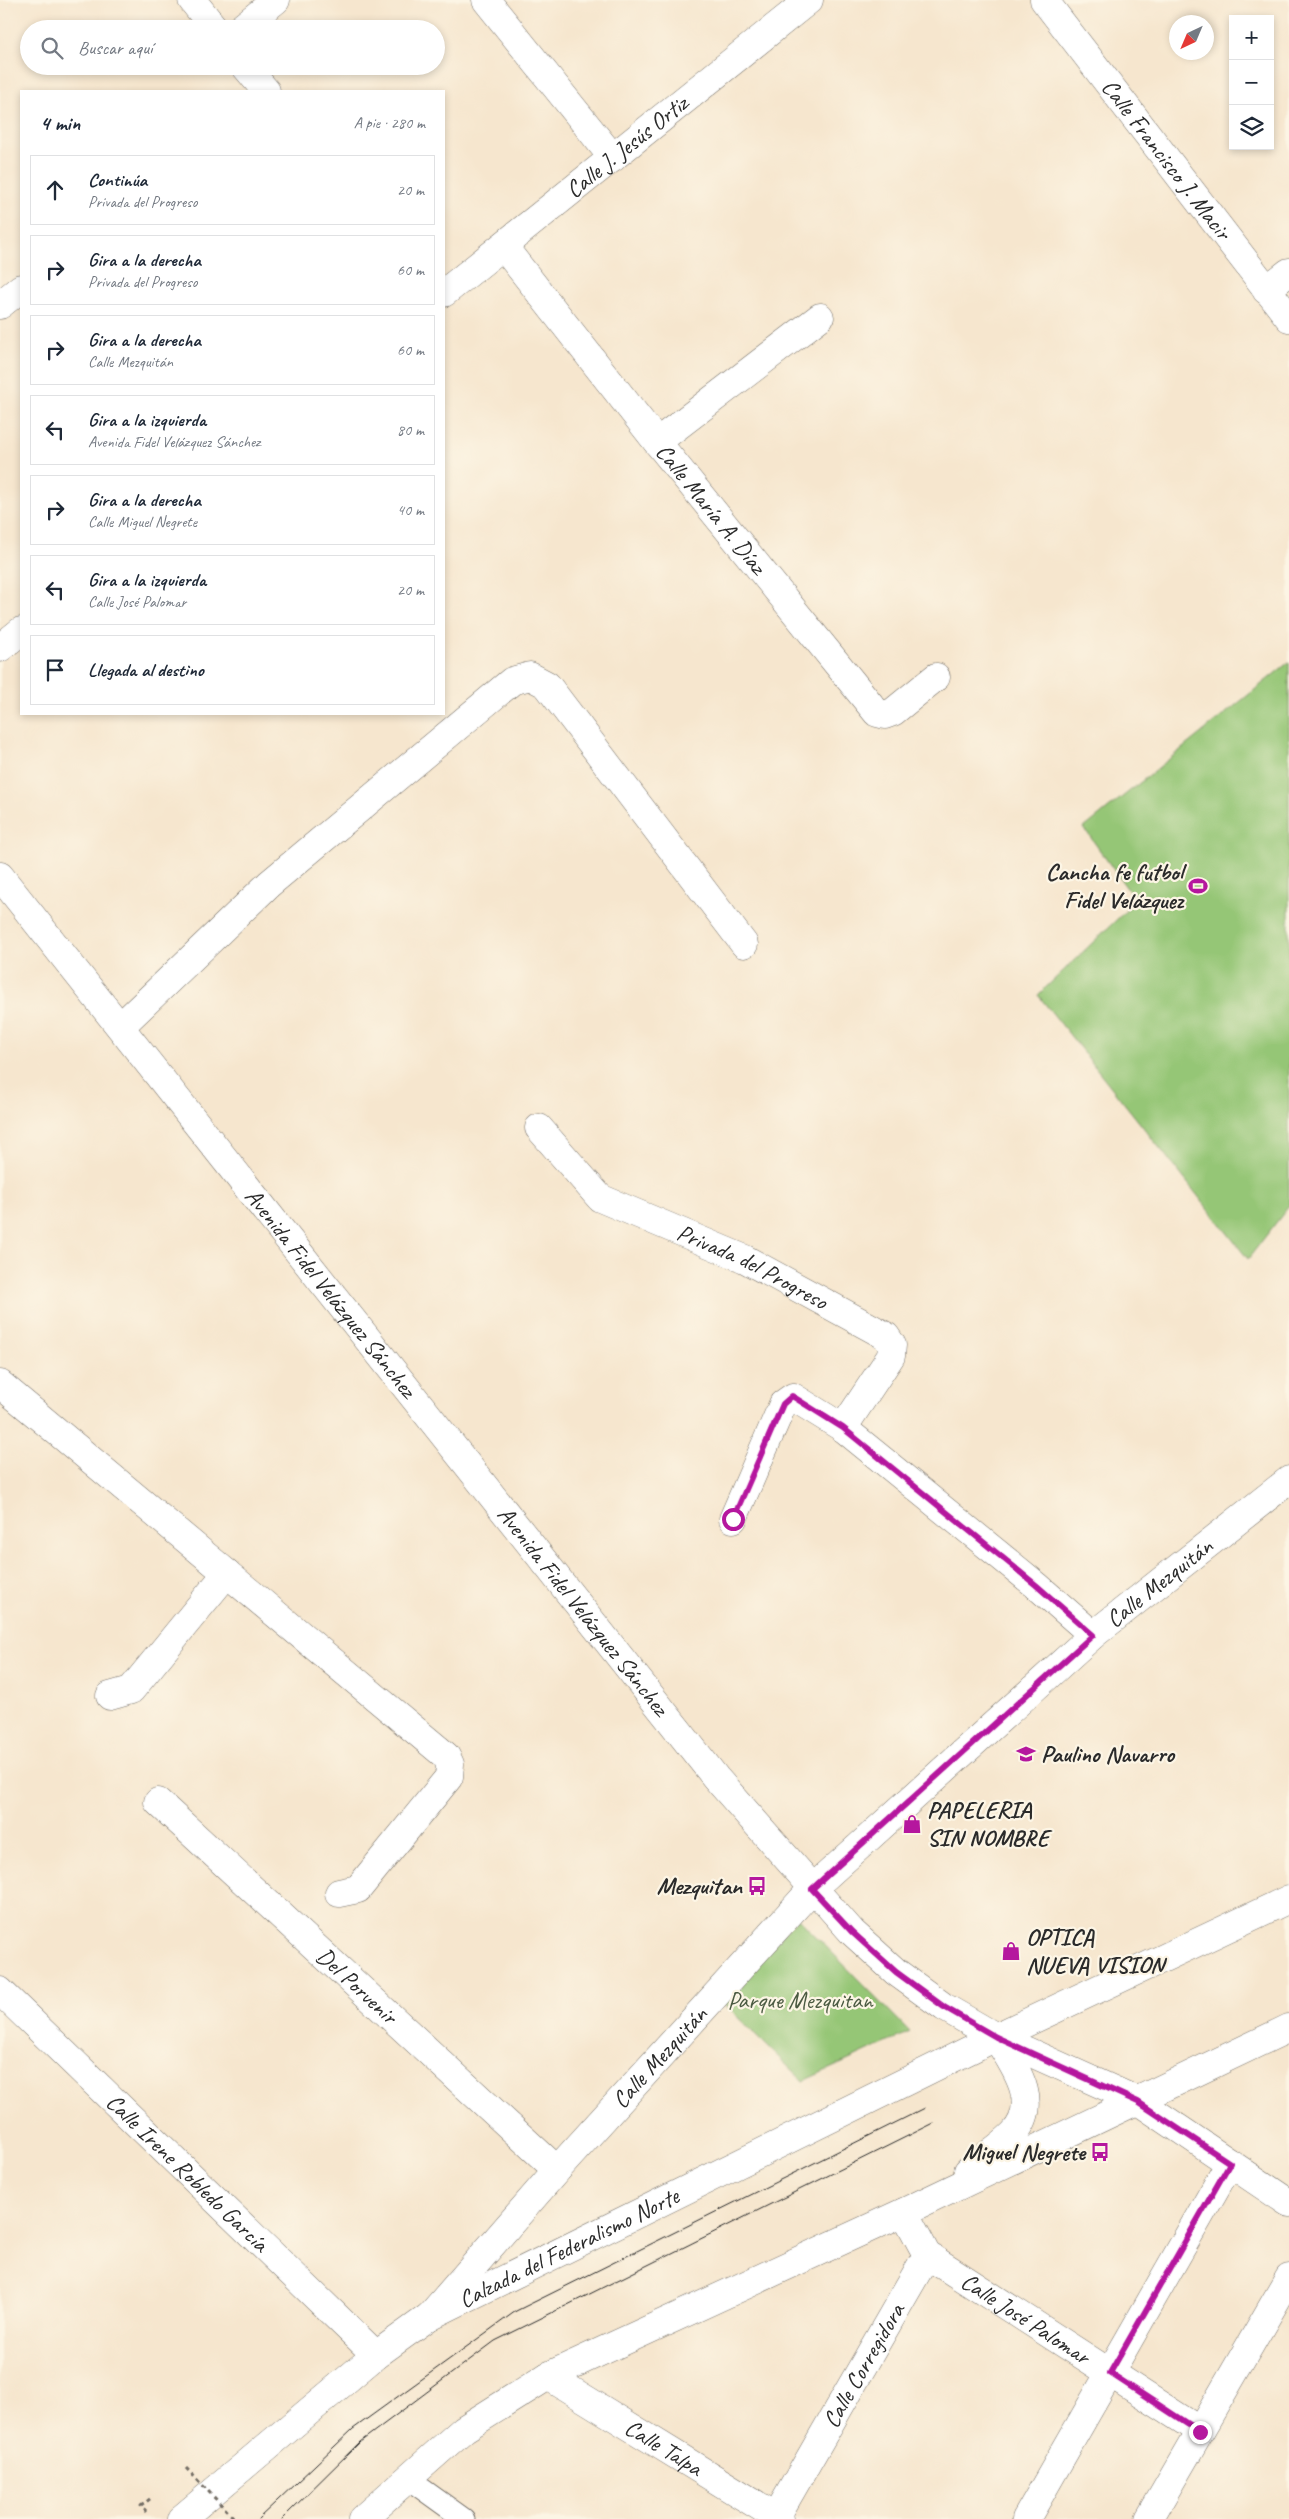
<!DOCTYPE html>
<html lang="es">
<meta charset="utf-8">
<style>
:root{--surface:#fff;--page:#f6f6f7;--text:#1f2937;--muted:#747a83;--line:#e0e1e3}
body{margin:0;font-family:Caveat,sans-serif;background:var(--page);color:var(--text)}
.controls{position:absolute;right:15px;top:15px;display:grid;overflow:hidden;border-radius:0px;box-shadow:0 2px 8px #0003}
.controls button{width:45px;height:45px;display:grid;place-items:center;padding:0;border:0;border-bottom:1px solid var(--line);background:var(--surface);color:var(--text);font:25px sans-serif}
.compass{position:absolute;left:1169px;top:15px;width:45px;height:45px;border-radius:50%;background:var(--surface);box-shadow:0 2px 8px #0003;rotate:224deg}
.stop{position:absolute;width:15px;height:15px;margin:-11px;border:4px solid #b5179e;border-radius:50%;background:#fff}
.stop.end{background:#b5179e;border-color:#fff;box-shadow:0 1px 5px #0008}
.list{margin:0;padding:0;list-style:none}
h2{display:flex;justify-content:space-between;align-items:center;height:65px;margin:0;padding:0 20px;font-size:21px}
h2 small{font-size:16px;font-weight:400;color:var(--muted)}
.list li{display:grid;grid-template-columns:32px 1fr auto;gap:15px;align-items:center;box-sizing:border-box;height:70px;margin:0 10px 10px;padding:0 10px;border:1px solid var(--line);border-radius:0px}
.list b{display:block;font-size:19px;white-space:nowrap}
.list p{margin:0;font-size:16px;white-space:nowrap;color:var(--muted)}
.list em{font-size:16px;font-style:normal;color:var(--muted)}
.icon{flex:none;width:28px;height:28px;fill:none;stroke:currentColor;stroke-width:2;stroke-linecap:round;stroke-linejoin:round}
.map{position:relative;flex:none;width:1289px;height:2519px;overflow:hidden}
.search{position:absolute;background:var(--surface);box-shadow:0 2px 8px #0003;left:20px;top:20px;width:425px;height:55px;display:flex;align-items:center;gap:12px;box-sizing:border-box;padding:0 18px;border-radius:28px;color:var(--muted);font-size:19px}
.panel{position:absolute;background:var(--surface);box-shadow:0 2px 8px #0003;left:20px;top:90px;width:425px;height:625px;border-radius:0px}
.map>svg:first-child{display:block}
.green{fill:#95c676;stroke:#607850}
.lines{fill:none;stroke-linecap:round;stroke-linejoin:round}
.service-casing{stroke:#726c64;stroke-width:23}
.pedestrian-casing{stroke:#726c64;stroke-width:29}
.minor-casing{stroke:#726c64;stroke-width:29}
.tertiary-casing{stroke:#726c64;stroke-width:29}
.secondary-casing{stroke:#726c64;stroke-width:29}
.primary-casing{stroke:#726c64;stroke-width:29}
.path{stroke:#726c64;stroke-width:3;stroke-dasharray:4 4;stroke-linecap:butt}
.service{stroke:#fff;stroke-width:21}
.pedestrian{stroke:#fff;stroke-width:28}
.minor{stroke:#fff;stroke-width:28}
.tertiary{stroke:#fff;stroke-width:28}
.secondary{stroke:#fff;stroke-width:28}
.primary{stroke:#fff;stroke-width:28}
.tram{stroke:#2b2b2b;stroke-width:1}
.path-bridge{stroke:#726c64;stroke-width:3;stroke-dasharray:4 4;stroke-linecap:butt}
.route{stroke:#b5179e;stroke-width:6}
.labels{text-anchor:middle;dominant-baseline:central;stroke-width:4.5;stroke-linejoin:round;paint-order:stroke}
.street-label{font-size:24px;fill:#2b2b2b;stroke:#fcf5e5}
.poi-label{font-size:24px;font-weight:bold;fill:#2b2b2b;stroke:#fcf5e5;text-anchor:end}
.park-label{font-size:24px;fill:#4b5a42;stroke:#fcf5e5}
</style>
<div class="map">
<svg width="1289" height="2519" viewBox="0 0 1289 2519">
<rect width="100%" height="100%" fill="#fcf5e5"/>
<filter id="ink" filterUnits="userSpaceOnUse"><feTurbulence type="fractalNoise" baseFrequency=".02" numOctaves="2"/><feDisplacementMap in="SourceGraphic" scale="10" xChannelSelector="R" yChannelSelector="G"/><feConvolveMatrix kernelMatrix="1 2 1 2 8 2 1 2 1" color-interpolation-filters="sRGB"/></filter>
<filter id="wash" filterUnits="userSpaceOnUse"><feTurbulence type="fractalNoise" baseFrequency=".0096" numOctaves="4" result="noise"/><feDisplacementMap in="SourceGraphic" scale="20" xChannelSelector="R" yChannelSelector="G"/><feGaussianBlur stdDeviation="1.12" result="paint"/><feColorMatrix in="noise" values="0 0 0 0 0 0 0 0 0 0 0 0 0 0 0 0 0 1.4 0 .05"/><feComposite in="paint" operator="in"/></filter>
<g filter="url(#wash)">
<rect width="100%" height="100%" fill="#f6e6ce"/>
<!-- green -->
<g class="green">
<polygon points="1289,662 1289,1206 1248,1259 1038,995 1136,901 1084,828"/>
<polygon points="798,1918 910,2032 803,2081 721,2001"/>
</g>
</g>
<g filter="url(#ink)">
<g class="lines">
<!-- service casing -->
<g class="service-casing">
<polyline id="service" points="407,2478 464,2519"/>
</g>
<!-- pedestrian casing -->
<g class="pedestrian-casing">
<g id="pedestrian">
<polyline points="1266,290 1289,272"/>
<path id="s1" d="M158,1802l399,368"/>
</g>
</g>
<!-- minor casing -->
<g class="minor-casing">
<g id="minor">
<polyline points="192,0 215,29"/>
<polyline points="486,0 613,158"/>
<path id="s2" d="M1044,0l245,318"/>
<polyline points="240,29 276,0"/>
<polyline points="245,66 266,91"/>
<path id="s3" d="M503,246l154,196 220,271 8,2 8,-3 43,-35"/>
<path id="s4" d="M444,293l365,-293"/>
<polyline points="0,305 21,288"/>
<polyline points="657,442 820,317"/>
<polyline points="0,648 21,631"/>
<polyline points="121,1026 269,884 512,681 530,676 547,685 744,944"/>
<path id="s5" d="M539,1128l61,70 145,61 141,77 6,9 -1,11 -48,72"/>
<polyline points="0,1384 446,1756 450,1764 449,1777 358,1889 339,1893"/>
<polyline points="733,1519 783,1404 793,1397 843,1428 1036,1585 1093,1635"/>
<polyline points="110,1696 131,1690 227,1573"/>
<path id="s6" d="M0,1991l376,364"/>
<path id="s7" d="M904,2212l23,43 273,176"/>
<path id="s8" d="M430,2316l127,-146 255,-281 281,-254 196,-155"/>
<path id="s9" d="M548,2376l232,143"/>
<path id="s10" d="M776,2517l151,-262"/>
<polyline points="1026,2519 1230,2163"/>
<polyline points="1149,2519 1289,2278"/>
</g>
</g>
<!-- tertiary casing -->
<g class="tertiary-casing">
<g id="tertiary">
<path id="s11" d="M0,876l716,902 136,154 44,40 48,35 52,30"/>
</g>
</g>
<!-- secondary casing -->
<g class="secondary-casing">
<polyline id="secondary" points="996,2037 1138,2101 1289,2203"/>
</g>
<!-- primary casing -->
<g class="primary-casing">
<g id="primary">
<path d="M968,2171c14,-13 31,-23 45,-37 30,-31 0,-69 -17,-97"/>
<path id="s12" d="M181,2519l195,-164 54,-39 566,-279 293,-138"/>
<polyline points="362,2519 464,2429 548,2376 904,2212 1289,2028"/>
</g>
</g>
<!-- path -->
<polyline class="path" points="147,2512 141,2506 151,2498"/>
<!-- service -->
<use href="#service" class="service"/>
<!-- pedestrian -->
<use href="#pedestrian" class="pedestrian"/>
<!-- minor -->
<use href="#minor" class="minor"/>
<!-- tertiary -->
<use href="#tertiary" class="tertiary"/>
<!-- secondary -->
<use href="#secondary" class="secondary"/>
<!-- primary -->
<use href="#primary" class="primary"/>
<!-- tram -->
<g class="tram">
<polyline points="258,2519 353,2429 516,2311 925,2108"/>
<polyline points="282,2519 360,2442 495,2341 934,2123"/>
</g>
<!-- path-bridge -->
<polyline class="path-bridge" points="186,2468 235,2519"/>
</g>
</g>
<g class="lines" filter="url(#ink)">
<!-- route -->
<polyline class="route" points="733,1519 783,1404 792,1396 843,1428 1036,1585 1093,1635 812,1889 852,1932 896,1972 944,2007 996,2037 1138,2102 1230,2163 1110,2373 1200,2432"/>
</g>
<!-- icons -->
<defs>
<g id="stadium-bare" transform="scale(1.5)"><path d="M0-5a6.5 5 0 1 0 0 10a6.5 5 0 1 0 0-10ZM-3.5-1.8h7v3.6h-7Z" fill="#b5179e" stroke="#fcf5e5" stroke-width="2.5" paint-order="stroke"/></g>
<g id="school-bare" transform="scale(1.5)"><path d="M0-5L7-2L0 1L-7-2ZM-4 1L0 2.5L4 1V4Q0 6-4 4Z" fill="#b5179e" stroke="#fcf5e5" stroke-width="2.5" paint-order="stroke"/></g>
<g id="shop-bare" transform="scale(1.5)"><path d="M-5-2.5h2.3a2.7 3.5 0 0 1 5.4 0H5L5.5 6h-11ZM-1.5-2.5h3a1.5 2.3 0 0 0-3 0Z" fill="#b5179e" stroke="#fcf5e5" stroke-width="2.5" paint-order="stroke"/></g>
<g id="bus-bare" transform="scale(1.5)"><path d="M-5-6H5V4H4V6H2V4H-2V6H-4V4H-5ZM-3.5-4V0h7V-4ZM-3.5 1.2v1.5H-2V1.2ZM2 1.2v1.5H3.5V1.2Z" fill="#b5179e" stroke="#fcf5e5" stroke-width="2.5" paint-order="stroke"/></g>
</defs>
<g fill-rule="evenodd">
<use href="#stadium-bare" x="1198" y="886"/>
<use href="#school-bare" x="1026" y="1754"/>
<use href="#shop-bare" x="912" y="1824"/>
<use href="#bus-bare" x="757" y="1886"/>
<use href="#shop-bare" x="1011" y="1951"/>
<use href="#bus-bare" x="1100" y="2152"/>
</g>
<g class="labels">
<!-- street labels -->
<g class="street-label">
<text stroke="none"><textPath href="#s4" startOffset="234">Calle J. Jesús Ortiz</textPath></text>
<text stroke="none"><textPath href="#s2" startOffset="201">Calle Francisco J. Macir</textPath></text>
<text stroke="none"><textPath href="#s3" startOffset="335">Calle María A. Díaz</textPath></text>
<text stroke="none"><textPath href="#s5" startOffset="260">Privada del Progreso</textPath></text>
<text stroke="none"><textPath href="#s11" startOffset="532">Avenida Fidel Velázquez Sánchez</textPath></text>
<text stroke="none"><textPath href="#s8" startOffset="1036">Calle Mezquitán</textPath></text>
<text stroke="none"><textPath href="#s11" startOffset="938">Avenida Fidel Velázquez Sánchez</textPath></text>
<text stroke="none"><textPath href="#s1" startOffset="271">Del Porvenir</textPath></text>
<text stroke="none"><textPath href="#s8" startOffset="346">Calle Mezquitán</textPath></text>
<text stroke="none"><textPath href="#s6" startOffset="261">Calle Irene Robledo García</textPath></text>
<text stroke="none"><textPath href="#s12" startOffset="476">Calzada del Federalismo Norte</textPath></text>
<text stroke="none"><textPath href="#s7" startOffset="166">Calle José Palomar</textPath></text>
<text stroke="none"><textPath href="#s10" startOffset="175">Calle Corregidora</textPath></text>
<text stroke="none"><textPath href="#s9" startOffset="136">Calle Talpa</textPath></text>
</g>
<!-- poi labels -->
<g class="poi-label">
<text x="1183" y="872">Cancha fe futbol<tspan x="1183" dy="28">Fidel Velázquez</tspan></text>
<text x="1041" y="1754" text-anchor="start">Paulino Navarro</text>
<text x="927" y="1810" text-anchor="start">PAPELERIA<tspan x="927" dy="28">SIN NOMBRE</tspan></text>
<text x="742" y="1886">Mezquitan</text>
<text x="1026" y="1937" text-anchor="start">OPTICA<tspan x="1026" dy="28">NUEVA VISION</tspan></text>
<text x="1085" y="2152">Miguel Negrete</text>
</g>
<!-- park labels -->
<g class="park-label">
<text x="800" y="2000">Parque Mezquitan</text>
</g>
</g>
</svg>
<div class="controls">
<button>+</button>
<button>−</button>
<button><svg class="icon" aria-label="layers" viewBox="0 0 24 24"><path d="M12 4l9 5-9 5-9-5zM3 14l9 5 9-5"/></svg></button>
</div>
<svg class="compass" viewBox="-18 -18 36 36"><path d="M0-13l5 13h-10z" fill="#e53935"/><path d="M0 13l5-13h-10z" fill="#747a83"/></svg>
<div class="stop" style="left:733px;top:1519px"></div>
<div class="stop end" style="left:1200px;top:2432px"></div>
<div class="search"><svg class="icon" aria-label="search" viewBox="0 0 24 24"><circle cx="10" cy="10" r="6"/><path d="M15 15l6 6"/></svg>Buscar aquí</div>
<section class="panel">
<h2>4 min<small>A pie · 280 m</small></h2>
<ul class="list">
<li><svg class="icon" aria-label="ahead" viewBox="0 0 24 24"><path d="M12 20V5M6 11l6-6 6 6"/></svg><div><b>Continúa</b><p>Privada del Progreso</p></div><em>20 m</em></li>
<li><svg class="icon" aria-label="right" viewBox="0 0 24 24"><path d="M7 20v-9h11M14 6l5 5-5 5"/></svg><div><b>Gira a la derecha</b><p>Privada del Progreso</p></div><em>60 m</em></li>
<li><svg class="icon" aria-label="right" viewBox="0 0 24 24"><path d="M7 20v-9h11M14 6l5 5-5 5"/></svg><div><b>Gira a la derecha</b><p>Calle Mezquitán</p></div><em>60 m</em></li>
<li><svg class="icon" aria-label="left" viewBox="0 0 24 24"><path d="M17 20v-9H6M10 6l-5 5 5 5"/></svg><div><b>Gira a la izquierda</b><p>Avenida Fidel Velázquez Sánchez</p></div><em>80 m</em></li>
<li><svg class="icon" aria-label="right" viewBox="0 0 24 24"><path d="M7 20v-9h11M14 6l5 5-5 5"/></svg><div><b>Gira a la derecha</b><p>Calle Miguel Negrete</p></div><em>40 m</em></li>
<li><svg class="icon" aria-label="left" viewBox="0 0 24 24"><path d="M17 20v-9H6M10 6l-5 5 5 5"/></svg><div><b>Gira a la izquierda</b><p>Calle José Palomar</p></div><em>20 m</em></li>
<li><svg class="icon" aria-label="arrive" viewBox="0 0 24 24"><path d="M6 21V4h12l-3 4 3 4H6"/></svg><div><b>Llegada al destino</b></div></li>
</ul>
</section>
</div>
